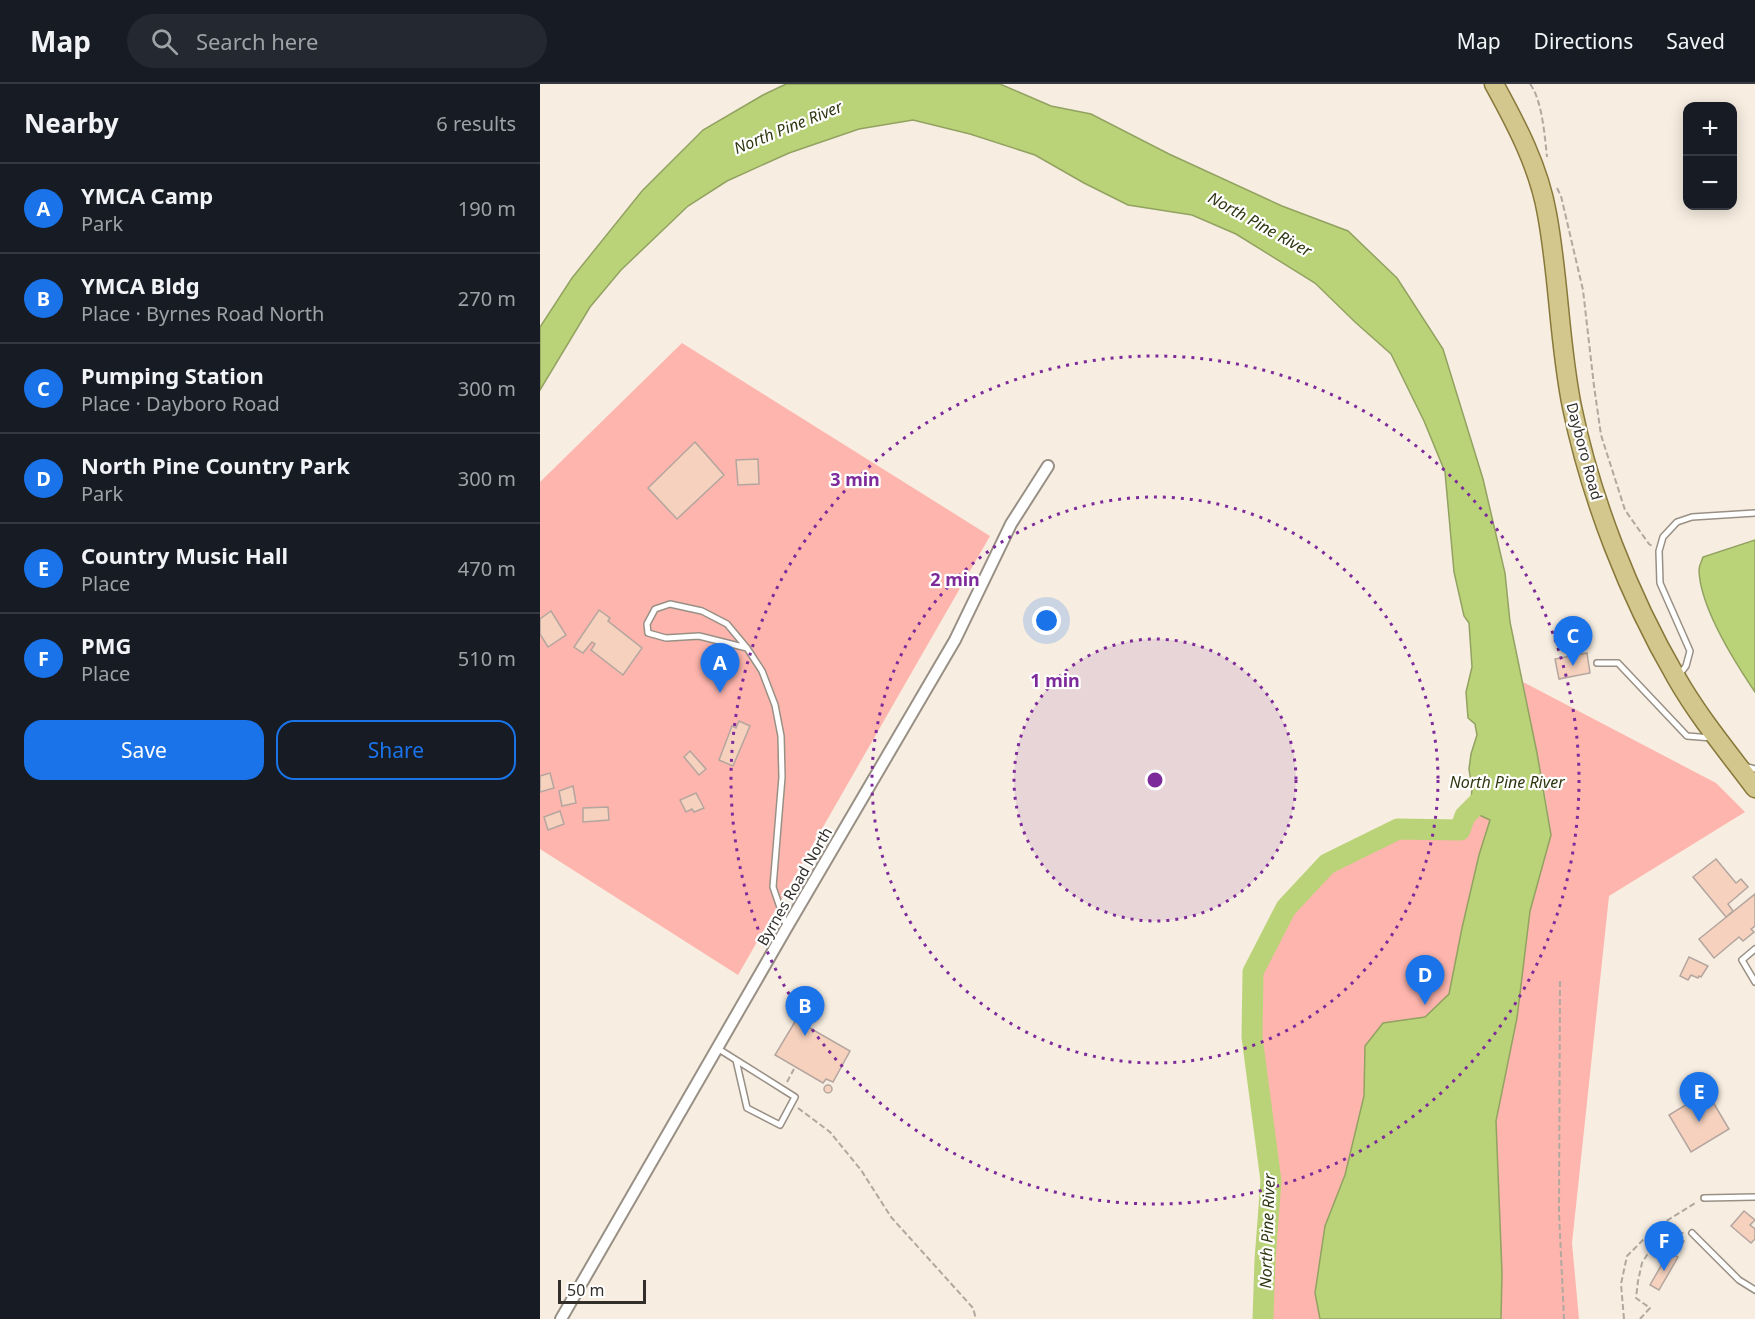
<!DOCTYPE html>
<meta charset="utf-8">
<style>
:root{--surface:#171b24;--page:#242831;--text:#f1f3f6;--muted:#9ea1a6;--line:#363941;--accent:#1a73e8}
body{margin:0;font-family:"Noto Sans",sans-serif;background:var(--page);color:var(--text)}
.controls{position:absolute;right:18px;top:18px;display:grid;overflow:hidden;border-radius:12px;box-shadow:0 3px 15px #0003}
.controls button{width:54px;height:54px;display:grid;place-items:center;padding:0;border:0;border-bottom:2px solid var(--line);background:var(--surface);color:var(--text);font:30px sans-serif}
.scale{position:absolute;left:18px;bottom:15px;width:88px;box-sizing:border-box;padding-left:6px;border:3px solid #322e2a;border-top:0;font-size:16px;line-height:21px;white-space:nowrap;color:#322e2a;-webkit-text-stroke:4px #fff;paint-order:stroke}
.you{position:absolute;left:507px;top:537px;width:21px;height:21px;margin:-15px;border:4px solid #fff;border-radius:50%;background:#1a73e8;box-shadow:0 0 0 9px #1a73e833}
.badge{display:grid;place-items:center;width:39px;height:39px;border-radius:50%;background:var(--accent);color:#fff;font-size:20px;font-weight:700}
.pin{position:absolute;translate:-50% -50px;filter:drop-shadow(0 2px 3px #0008)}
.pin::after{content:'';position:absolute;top:32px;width:21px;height:18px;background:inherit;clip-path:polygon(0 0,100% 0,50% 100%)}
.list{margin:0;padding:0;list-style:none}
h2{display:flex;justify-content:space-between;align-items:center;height:78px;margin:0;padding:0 24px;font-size:26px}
h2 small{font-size:20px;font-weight:400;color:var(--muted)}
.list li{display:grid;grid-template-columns:39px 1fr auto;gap:18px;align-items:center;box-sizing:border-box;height:90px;padding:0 24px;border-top:2px solid var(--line)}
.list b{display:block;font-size:22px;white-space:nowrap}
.list p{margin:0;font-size:20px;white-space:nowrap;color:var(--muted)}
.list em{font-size:20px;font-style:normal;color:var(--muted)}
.actions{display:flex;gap:12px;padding:18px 24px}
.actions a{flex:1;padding:14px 0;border:2px solid var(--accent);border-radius:18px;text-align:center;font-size:21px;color:var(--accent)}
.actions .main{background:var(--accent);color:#fff}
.icon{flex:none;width:33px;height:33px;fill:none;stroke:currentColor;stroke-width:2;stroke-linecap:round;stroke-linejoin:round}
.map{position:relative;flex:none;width:1215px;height:1235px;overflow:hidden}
header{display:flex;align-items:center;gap:36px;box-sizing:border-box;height:84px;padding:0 30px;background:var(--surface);border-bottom:2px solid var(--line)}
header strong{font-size:28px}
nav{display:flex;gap:33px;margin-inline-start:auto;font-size:21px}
.search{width:420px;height:54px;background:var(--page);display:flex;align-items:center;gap:15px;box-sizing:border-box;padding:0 21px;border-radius:33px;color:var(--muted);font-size:22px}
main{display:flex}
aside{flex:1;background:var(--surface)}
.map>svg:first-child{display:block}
.green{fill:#fdb5ad}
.water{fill:#bbd378;stroke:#92a261;stroke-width:1.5}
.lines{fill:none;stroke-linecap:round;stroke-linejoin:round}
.river{stroke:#bbd378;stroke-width:21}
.building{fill:#f5d1be;stroke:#b4a69f;stroke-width:1.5}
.lane-casing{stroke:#999085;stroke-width:8}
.street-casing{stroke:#999085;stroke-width:14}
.primary-casing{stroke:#88793a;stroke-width:21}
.path{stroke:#b1a9a0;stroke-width:2;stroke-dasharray:6 3;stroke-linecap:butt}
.lane{stroke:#fff;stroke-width:5}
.street{stroke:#fff;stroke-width:10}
.primary{stroke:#d3c78e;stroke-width:18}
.ring{fill:none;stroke:#7d2b9b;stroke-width:3;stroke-dasharray:3 6}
.labels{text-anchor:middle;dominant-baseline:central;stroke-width:4.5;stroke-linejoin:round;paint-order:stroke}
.street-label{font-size:15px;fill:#322e2a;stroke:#fff}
.water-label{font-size:16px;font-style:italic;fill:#2e3711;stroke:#fff}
.centre{fill:#7d2b9b;stroke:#fff;stroke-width:3}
.ring-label{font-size:18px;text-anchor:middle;font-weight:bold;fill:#7d2b9b;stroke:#fff;stroke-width:4.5;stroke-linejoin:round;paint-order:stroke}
</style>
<header>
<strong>Map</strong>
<div class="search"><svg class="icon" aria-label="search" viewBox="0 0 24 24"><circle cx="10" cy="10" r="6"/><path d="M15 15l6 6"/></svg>Search here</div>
<nav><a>Map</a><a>Directions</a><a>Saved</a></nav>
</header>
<main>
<aside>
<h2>Nearby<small>6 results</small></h2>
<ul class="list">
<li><span class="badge">A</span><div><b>YMCA Camp</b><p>Park</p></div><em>190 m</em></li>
<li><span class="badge">B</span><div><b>YMCA Bldg</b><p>Place · Byrnes Road North</p></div><em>270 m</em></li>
<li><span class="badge">C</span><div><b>Pumping Station</b><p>Place · Dayboro Road</p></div><em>300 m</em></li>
<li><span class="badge">D</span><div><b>North Pine Country Park</b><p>Park</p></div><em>300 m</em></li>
<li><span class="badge">E</span><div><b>Country Music Hall</b><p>Place</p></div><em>470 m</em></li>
<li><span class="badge">F</span><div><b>PMG</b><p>Place</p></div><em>510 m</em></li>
</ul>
<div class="actions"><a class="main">Save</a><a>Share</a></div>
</aside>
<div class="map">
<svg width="1215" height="1235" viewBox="0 0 1215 1235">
<rect width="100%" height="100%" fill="#f7ede1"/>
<!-- green -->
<g class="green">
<polygon points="142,259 450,452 198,891 0,765 0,398"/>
<path d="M983,598l193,101 29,29 -136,84 -37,347 7,76h-316l2,-59 6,-79 -19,-144 1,-65 33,-64 41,-44 71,-35 62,1 5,-14 8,-8c8,13 61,23 78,27l-5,-35z"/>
</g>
<!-- water -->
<g class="water">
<polygon points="246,0 460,0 511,22 551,30 629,70 742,122 808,147 857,194 903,265 943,395 965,489 970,538 997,669 1011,751 990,827 977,934 956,1037 962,1189 961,1235 780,1235 775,1209 785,1142 805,1091 824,1012 825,962 843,939 885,933 909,910 922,844 939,771 950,736 935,729 925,732 931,718 932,704 929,685 931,670 937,651 935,640 928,634 926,608 932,583 929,539 924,532 914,488 905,388 884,337 851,270 815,238 775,199 696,150 652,131 588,121 544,99 495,71 430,50 373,36 319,45 249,69 187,97 148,122 81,186 50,223 0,306 0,243 32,194 102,107 163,46 223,11"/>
<path d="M1215,456v152c-21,-31 -55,-85 -56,-122 0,-5 3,-9 4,-13z"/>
</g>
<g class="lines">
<!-- river -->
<polyline class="river" points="723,1235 725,1176 731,1097 712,953 713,888 746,824 787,780 858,745 920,746 925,732 945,712"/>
</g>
<!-- building -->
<g class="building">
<polygon points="155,358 184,391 137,435 108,404"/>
<polygon points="218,375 219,400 198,401 196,376"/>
<polygon points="59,526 70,534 68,537 102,564 83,591 51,566 55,560 52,558 43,569 34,563"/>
<polygon points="11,527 26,551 8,563 0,550 0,535"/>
<polygon points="1047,569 1050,589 1019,595 1015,575"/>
<polygon points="199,637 210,642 193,682 179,676 192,642 196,644"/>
<polygon points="150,667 166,685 159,691 144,673"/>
<polygon points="10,689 14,704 0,708 0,692"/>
<polygon points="33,702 36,719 22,722 19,707"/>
<polygon points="156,709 164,724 154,728 152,725 146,728 140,716"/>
<polygon points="68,723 69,736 43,738 43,724"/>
<polygon points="20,727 24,740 8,746 4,733"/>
<polygon points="1176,775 1196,799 1201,795 1208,803 1188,820 1193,827 1186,833 1153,793"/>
<polygon points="1215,810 1215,842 1211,845 1214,848 1203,857 1199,853 1174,874 1159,855"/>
<polygon points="1149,873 1168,882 1161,893 1159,892 1158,894 1151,891 1148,896 1140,892"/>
<polygon points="256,936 310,967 293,998 286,995 283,999 235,971"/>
<circle cx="288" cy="1005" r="4"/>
<polygon points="1167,1008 1189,1045 1151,1068 1129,1031"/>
<polygon points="1204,1127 1215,1136 1210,1141 1215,1145 1215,1155 1211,1159 1191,1142"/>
<polygon points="1137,1154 1144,1157 1139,1166 1133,1162"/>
<polygon points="1119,1164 1126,1168 1121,1176 1114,1172"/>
<polygon points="1129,1168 1138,1173 1119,1206 1110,1201"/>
</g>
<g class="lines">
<!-- lane casing -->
<g class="lane-casing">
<g id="lane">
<polyline points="207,564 159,552 126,554 108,549 107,540 115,525 130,520 162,527 187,540 207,564 222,587 235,621 241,652 242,693 233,803 246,841"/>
<polyline points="1057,579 1078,579 1147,652 1172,654"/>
<polyline points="1139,591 1146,582 1150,567 1120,499 1119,467 1123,453 1137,438 1152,433 1215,429"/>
<polyline points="1204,682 1215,685"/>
<polyline points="1215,865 1202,876 1215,898"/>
<polyline points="177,964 255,1013 240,1041 207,1024 196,976"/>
<polyline points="1164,1114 1215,1113"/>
<polyline points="1152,1149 1199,1196 1215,1206"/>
</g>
</g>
<!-- street casing -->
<g class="street-casing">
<polyline id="street" points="21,1235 247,843 415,556 471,440 508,382"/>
</g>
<!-- primary casing -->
<g class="primary-casing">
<path id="primary" d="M954,0c22,40 45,83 53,130 12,64 12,129 25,193 19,92 57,189 104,270 22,39 52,75 79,111"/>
</g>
<!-- path -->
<g class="path">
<path d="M990,0c12,15 15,54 17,73"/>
<polyline points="1017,104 1021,112 1043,206 1054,302 1061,351 1085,426 1109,460 1112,462"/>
<polyline points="1020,897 1019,1129 1024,1235"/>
<polyline points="247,998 254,985"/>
<polyline points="258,1024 290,1048 321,1086 351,1133 433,1224 436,1235"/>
<polyline points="1084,1235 1081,1200 1087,1172 1115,1144 1157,1118"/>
<polyline points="1100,1235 1110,1224 1096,1214 1098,1197 1102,1179 1113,1161 1130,1149 1144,1149"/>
</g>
<!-- lane -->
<use href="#lane" class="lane"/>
<!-- street -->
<use href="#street" class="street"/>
<!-- primary -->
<use href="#primary" class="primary"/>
</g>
<!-- distance rings -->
<circle cx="615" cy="696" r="141" fill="#7d2b9b" fill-opacity=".12"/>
<g class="ring">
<circle cx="615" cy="696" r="141"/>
<circle cx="615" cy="696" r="283"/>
<circle cx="615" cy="696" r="424"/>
</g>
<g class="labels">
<!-- street labels -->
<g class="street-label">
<text transform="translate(1045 367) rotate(75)">Dayboro Road</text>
<text transform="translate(254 802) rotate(-60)">Byrnes Road North</text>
</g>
<!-- water labels -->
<g class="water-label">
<text transform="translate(248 43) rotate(-22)">North Pine River</text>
<text transform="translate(720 140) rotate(29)">North Pine River</text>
<text x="967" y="698">North Pine River</text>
<text transform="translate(727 1147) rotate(-88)">North Pine River</text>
</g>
</g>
<circle cx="615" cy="696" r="9" class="centre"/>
<g class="ring-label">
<text x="315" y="402">3 min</text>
<text x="415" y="502">2 min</text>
<text x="515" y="603">1 min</text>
</g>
</svg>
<div class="controls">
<button>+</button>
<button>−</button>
</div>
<div class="scale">50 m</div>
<div class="you"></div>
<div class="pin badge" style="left:180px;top:609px">A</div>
<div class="pin badge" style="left:265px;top:952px">B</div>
<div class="pin badge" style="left:1033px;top:582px">C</div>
<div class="pin badge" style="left:885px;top:921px">D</div>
<div class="pin badge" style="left:1159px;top:1038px">E</div>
<div class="pin badge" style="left:1124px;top:1187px">F</div>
</div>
</main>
